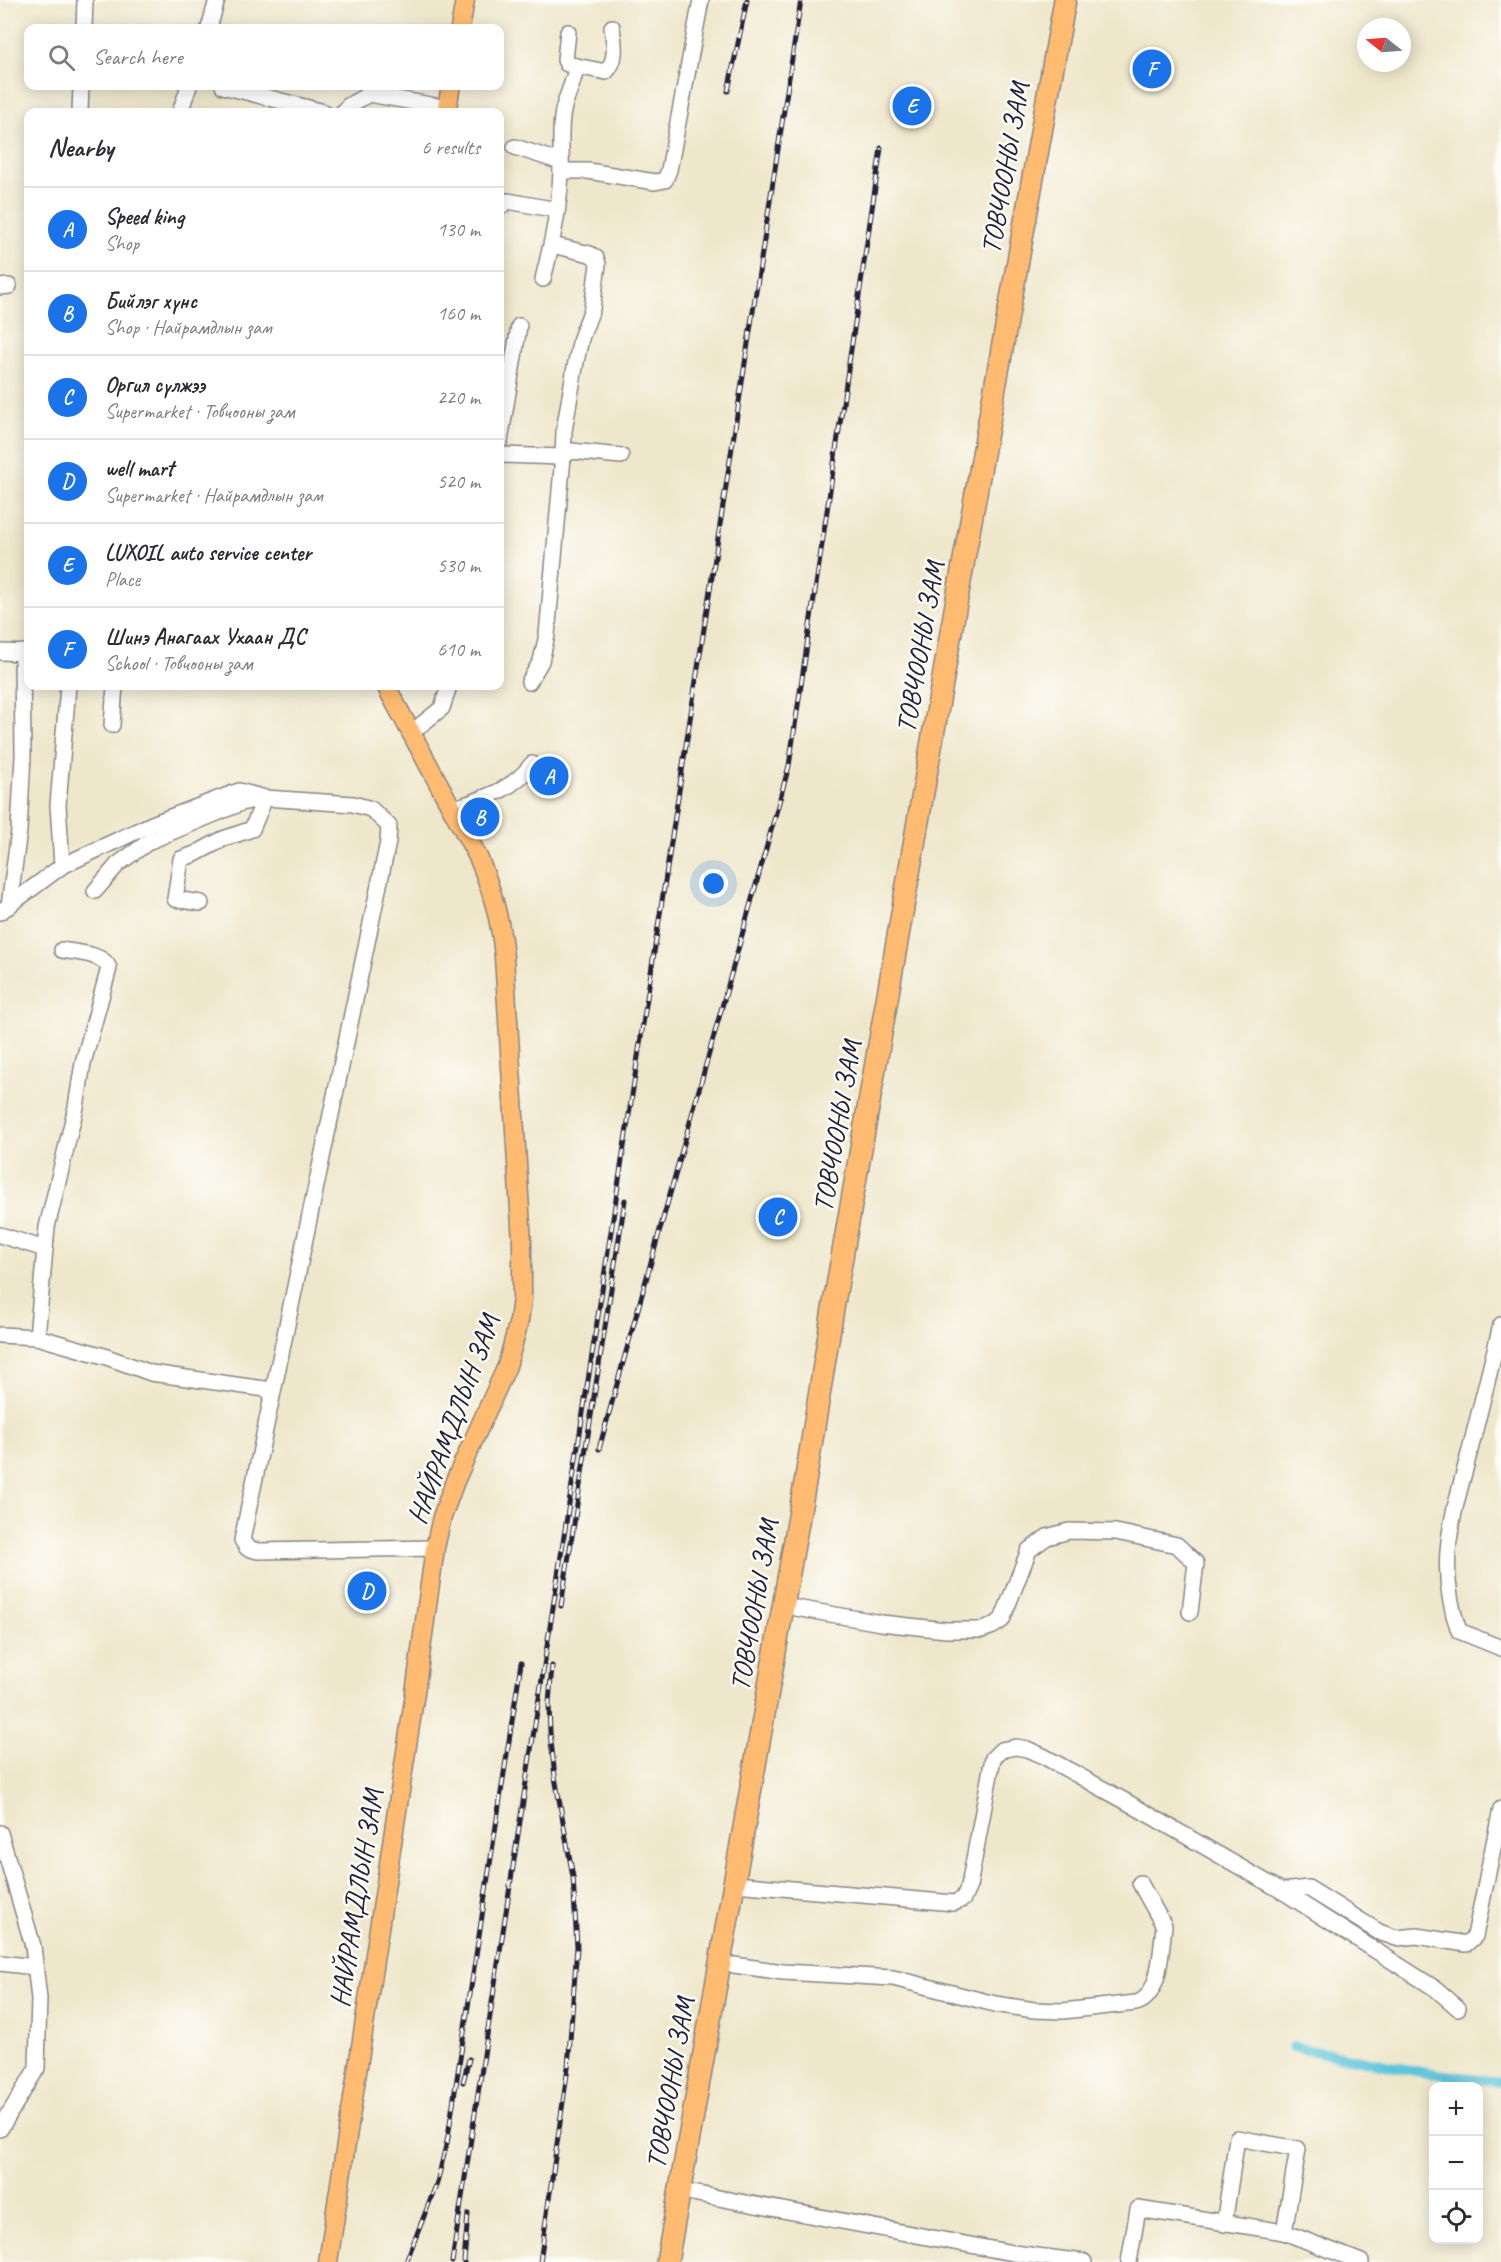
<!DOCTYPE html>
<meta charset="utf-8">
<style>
:root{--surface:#fff;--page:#f7f7f7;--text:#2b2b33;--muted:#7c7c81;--line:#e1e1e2;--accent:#1a73e8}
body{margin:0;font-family:Caveat,sans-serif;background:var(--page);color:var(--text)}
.controls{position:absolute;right:18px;bottom:18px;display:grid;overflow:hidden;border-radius:12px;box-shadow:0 3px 15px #0003}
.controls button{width:54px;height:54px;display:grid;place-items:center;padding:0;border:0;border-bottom:2px solid var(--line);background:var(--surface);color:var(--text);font:30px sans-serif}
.compass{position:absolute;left:1357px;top:18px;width:54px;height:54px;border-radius:50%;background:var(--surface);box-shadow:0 3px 15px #0003;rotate:287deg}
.you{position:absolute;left:714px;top:884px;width:21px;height:21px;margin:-15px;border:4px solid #fff;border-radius:50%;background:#1a73e8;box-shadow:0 0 0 9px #1a73e833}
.badge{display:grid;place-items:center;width:39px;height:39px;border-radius:50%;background:var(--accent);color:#fff;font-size:20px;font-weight:700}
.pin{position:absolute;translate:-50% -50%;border:3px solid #fff;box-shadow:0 2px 6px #0006}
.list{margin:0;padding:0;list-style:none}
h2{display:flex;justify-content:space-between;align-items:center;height:78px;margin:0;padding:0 24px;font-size:26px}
h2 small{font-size:20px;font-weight:400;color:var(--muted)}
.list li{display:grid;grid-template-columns:39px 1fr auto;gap:18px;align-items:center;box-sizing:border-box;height:84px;padding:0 24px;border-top:2px solid var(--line)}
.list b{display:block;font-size:22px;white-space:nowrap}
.list p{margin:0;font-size:20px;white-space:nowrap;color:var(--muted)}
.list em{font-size:20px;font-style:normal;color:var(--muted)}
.icon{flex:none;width:33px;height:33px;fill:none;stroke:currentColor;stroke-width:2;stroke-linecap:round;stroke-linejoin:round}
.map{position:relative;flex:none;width:1501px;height:2262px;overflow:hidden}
.search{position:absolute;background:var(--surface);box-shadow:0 3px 15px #0003;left:24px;top:24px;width:480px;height:66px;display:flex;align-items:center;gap:15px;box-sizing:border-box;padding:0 21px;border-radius:12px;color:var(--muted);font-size:22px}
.panel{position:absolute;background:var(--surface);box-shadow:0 3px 15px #0003;left:24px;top:108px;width:480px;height:582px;border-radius:12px}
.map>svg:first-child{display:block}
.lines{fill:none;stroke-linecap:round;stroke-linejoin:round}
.canal{stroke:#5dc4db;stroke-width:10}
.minor-casing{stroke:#888483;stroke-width:18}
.major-casing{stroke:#888483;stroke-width:21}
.highway-casing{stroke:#888483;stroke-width:24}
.minor{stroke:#fff;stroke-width:15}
.major{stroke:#febb71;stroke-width:18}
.highway{stroke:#febb71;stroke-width:21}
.rail-casing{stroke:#22223b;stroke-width:5}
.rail{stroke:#fdfcf7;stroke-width:3;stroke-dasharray:9;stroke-linecap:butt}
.labels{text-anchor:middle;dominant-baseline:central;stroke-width:5;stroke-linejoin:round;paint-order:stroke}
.street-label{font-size:28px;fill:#22223b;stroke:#fdfcf7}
</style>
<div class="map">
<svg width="1501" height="2262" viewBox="0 0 1501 2262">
<rect width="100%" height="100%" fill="#fdfcf7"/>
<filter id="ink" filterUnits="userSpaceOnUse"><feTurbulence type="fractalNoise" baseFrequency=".0167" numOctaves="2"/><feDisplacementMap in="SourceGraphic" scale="12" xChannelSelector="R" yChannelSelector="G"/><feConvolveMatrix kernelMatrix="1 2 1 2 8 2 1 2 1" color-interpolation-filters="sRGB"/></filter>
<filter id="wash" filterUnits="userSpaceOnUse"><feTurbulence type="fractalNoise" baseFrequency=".008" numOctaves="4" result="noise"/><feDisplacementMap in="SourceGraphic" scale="24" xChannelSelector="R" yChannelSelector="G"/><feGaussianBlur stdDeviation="1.35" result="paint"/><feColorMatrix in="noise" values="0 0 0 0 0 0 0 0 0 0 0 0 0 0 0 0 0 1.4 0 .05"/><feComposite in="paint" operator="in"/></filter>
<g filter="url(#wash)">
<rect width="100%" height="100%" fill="#efe7cb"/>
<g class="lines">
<!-- canal -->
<polyline class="canal" points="1293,2047 1421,2072 1501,2082"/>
</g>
</g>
<g filter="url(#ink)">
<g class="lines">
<!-- minor casing -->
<g class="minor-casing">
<g id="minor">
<polyline points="84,28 85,0"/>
<polyline points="209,28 217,0"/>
<polyline points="568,32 565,60 567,64 576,66"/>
<polyline points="223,86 324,112"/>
<polyline points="80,112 81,86"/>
<polyline points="180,112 189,86"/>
<polyline points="343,112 348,106 369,94 447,108"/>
<polyline points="515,147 561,162"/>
<polyline points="561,171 588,171 655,182 665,180 669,170 701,0"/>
<polyline points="500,207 508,201 557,210"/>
<polyline points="552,245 590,254 596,258 598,264 592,309 581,338 575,367 564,431 563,457"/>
<path d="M543,279c9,-35 17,-72 18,-109 1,-19 -2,-40 2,-59 3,-16 12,-29 13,-45l30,6c12,-13 8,-29 6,-45"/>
<polyline points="0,287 9,286"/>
<polyline points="500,441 519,326"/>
<polyline points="500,455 563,457 547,635 541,661 529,682"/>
<polyline points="563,457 571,451 621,456"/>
<polyline points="0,652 28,653"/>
<polyline points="112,725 115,686"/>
<polyline points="412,732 442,708 449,686"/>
<path d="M453,809c30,-11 59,-18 79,-45"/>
<polyline points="62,866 58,805 68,686"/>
<polyline points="95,891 118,864 150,841 241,803 265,798 252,829 223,839 195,854 181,859 175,899 201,903"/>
<polyline points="9,906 19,831 23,756 22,652"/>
<polyline points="0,912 62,866 152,824 239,791 265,798 353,804 371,809 389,826 388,842 242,1540 247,1548 258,1551 435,1548"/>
<polyline points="0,1235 45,1249"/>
<path d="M1501,1325c-10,42 -21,84 -31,125 -17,66 -35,114 -11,181l42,17"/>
<path d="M0,1335l37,2 10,-110 29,-120 7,-44 26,-95c-6,-15 -33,-15 -47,-18"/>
<polyline points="37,1337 104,1356 151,1373 272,1390"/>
<polyline points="796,1608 881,1623 946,1630 982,1630 993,1626 1002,1620 1029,1550 1047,1537 1069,1531 1116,1532 1177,1545 1196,1563 1190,1612"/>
<polyline points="0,1833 33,1946 39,1999 37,2068 0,2129"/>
<polyline points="735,1884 954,1903 963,1899 969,1886 993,1758 1001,1750 1016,1747 1027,1749 1043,1756 1125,1801 1282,1891 1436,1989 1458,2008"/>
<polyline points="1282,1891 1308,1888 1379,1932 1396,1938 1417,1936 1466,1944 1475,1936 1501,1809"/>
<polyline points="0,1963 35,1967"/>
<path d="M734,1965l49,7 110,6 102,26 39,6 29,1 73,-8c25,-6 25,-55 28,-77l-24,-43"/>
<polyline points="692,2193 1013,2253 1084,2262"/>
<polyline points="1284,2232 1361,2262"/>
<polyline points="1129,2262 1138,2209 1284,2232 1298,2149 1237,2138 1224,2224"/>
</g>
</g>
<!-- major casing -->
<g class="major-casing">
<g id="major">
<polyline points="460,28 465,0"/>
<polyline points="446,112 451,86"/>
<path d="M328,2262l87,-569 20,-145 7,-31 13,-36 52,-115 12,-45 3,-22v-57l-18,-285c-3,-35 -12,-68 -26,-100l-92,-171"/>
</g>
</g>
<!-- highway casing -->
<g class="highway-casing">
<polyline id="highway" points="667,2262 806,1477 833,1309 954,615 1065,0"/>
</g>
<!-- minor -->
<use href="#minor" class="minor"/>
<!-- major -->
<use href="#major" class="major"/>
<!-- highway -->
<use href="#highway" class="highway"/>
<!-- rail casing -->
<g class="rail-casing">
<g id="rail">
<polyline points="728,91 747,0"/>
<polyline points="599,1449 789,766 881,148"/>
<polyline points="561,1606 625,1200"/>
<polyline points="463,2082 469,2059"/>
<polyline points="447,2143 521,1663"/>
<polyline points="406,2262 437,2183 448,2137"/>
<polyline points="452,2262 801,0"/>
<polyline points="464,2262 468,2214"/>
<polyline points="540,2262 568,2067 577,1947 573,1877 555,1777 550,1732 549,1703 552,1666"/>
</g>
</g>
<!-- rail -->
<use href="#rail" class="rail"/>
</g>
</g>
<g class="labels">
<!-- street labels -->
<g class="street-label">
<text transform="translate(1005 168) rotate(-80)">ТОВЧООНЫ ЗАМ</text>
<text transform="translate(920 647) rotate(-80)">ТОВЧООНЫ ЗАМ</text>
<text transform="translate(837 1126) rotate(-80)">ТОВЧООНЫ ЗАМ</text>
<text transform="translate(453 1419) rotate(-70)">НАЙРАМДЛЫН ЗАМ</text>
<text transform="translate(754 1605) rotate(-80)">ТОВЧООНЫ ЗАМ</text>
<text transform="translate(356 1898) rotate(-81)">НАЙРАМДЛЫН ЗАМ</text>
<text transform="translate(670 2083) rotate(-80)">ТОВЧООНЫ ЗАМ</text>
</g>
</g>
</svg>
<div class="controls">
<button>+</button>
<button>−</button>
<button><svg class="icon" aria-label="locate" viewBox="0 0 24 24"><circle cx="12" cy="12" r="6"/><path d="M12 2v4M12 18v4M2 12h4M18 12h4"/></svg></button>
</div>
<svg class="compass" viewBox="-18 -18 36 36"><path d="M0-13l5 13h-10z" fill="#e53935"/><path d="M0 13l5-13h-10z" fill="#7c7c81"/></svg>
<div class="you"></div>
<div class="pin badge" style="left:549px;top:776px">A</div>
<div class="pin badge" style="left:480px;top:817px">B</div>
<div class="pin badge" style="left:778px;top:1217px">C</div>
<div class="pin badge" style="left:367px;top:1591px">D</div>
<div class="pin badge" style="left:912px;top:106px">E</div>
<div class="pin badge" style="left:1152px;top:69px">F</div>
<div class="search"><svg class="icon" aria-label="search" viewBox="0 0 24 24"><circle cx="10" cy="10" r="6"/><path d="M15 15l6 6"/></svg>Search here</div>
<section class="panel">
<h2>Nearby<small>6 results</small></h2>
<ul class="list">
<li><span class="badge">A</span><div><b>Speed king</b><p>Shop</p></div><em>130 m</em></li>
<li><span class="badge">B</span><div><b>Бийлэг хүнс</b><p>Shop · Найрамдлын зам</p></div><em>160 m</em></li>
<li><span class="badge">C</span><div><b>Оргил сүлжээ</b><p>Supermarket · Товчооны зам</p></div><em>220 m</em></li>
<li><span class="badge">D</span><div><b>well mart</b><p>Supermarket · Найрамдлын зам</p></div><em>520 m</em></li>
<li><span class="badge">E</span><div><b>LUXOIL auto service center</b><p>Place</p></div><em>530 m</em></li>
<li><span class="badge">F</span><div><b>Шинэ Анагаах Ухаан ДС</b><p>School · Товчооны зам</p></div><em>610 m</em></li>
</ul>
</section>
</div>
